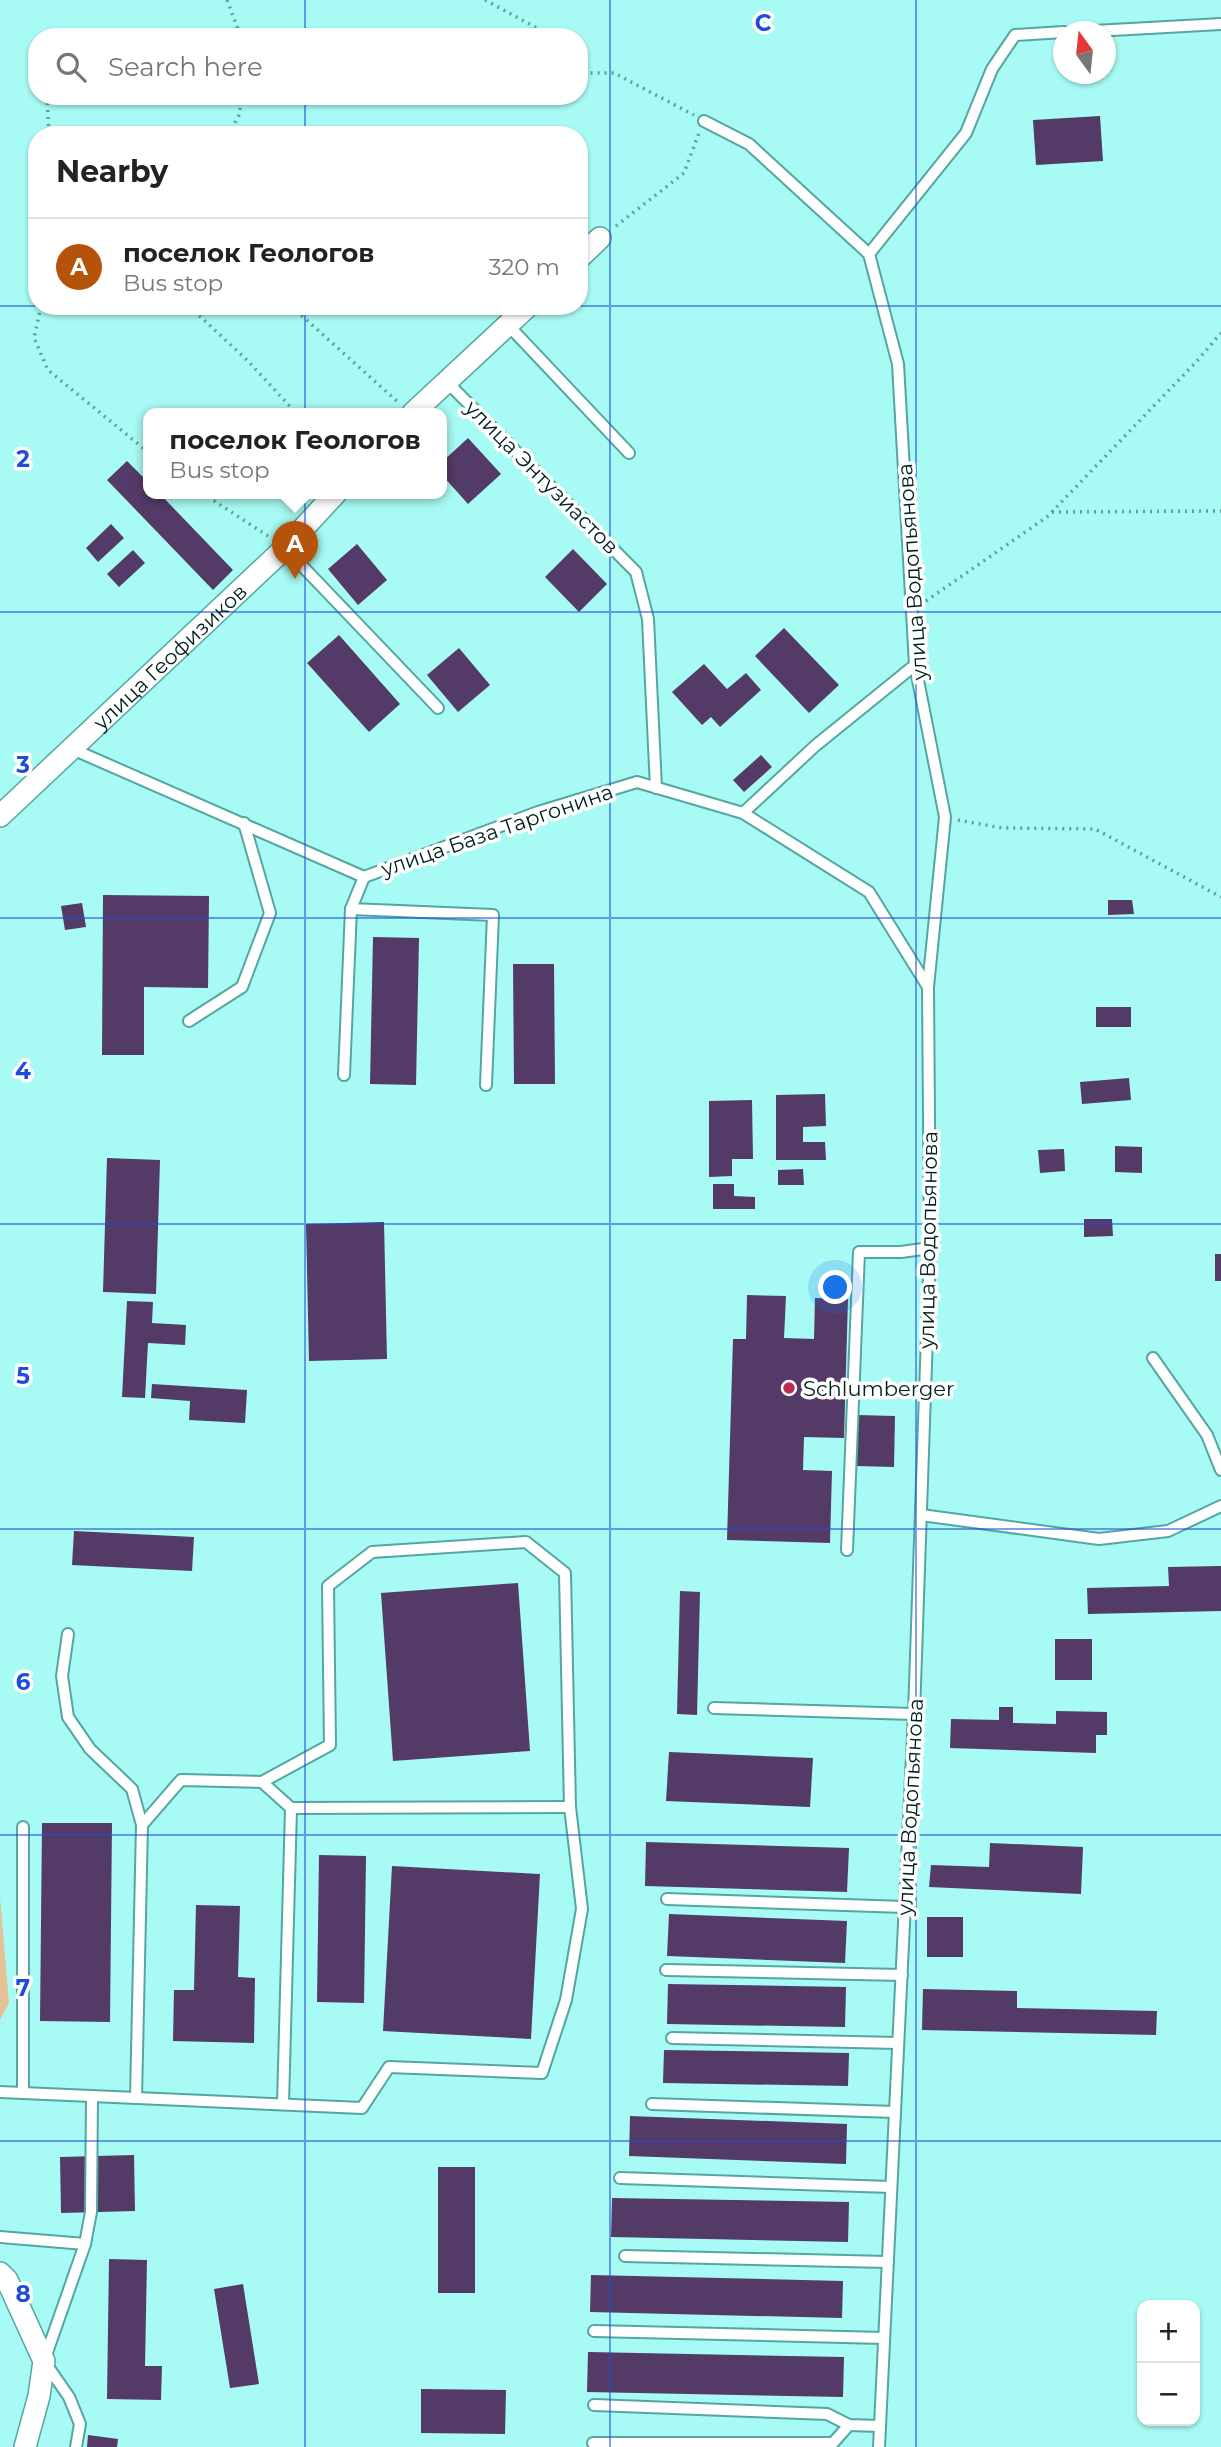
<!DOCTYPE html>
<meta charset="utf-8">
<style>
:root{--surface:#fff;--page:#f6f6f6;--text:#222;--muted:#767676;--line:#e0e0e0;--accent:#b45309}
body{margin:0;font-family:Montserrat,sans-serif;background:var(--page);color:var(--text)}
.controls{position:absolute;right:21px;bottom:21px;display:grid;overflow:hidden;border-radius:14px;box-shadow:0 2px 5px #0004}
.controls button{width:63px;height:63px;display:grid;place-items:center;padding:0;border:0;border-bottom:2px solid var(--line);background:var(--surface);color:var(--text);font:35px sans-serif}
.compass{position:absolute;left:1053px;top:21px;width:63px;height:63px;border-radius:50%;background:var(--surface);box-shadow:0 2px 5px #0004;rotate:345deg}
.you{position:absolute;left:836px;top:1288px;width:24px;height:24px;margin:-18px;border:5px solid #fff;border-radius:50%;background:#1a73e8;box-shadow:0 0 0 10px #1a73e833}
.badge{display:grid;place-items:center;width:46px;height:46px;border-radius:50%;background:var(--accent);color:#fff;font-size:23px;font-weight:700}
.pin{position:absolute;translate:-50% -58px;filter:drop-shadow(0 2px 4px #0008)}
.pin::after{content:'';position:absolute;top:37px;width:24px;height:21px;background:inherit;clip-path:polygon(0 0,100% 0,50% 100%)}
.popup{position:absolute;left:143px;top:408px;width:304px;height:91px;box-sizing:border-box;display:grid;place-content:center;border-radius:14px;background:var(--surface);filter:drop-shadow(0 2px 5px #0005);font-size:23px;white-space:nowrap;color:var(--muted)}
.popup b{font-size:26px;color:var(--text)}
.popup::after{content:'';position:absolute;left:50%;top:100%;margin-left:-14px;border:14px solid transparent;border-top-color:var(--surface)}
.list{margin:0;padding:0;list-style:none}
h2{display:flex;justify-content:space-between;align-items:center;height:91px;margin:0;padding:0 28px;font-size:30px}
h2 small{font-size:23px;font-weight:400;color:var(--muted)}
.list li{display:grid;grid-template-columns:46px 1fr auto;gap:21px;align-items:center;box-sizing:border-box;height:98px;padding:0 28px;border-top:2px solid var(--line)}
.list b{display:block;font-size:26px;white-space:nowrap}
.list p{margin:0;font-size:23px;white-space:nowrap;color:var(--muted)}
.list em{font-size:23px;font-style:normal;color:var(--muted)}
.icon{flex:none;width:38px;height:38px;fill:none;stroke:currentColor;stroke-width:2;stroke-linecap:round;stroke-linejoin:round}
.map{position:relative;flex:none;width:1221px;height:2447px;overflow:hidden}
.search{position:absolute;background:var(--surface);box-shadow:0 2px 5px #0004;left:28px;top:28px;width:560px;height:77px;display:flex;align-items:center;gap:18px;box-sizing:border-box;padding:0 24px;border-radius:28px;color:var(--muted);font-size:26px}
.panel{position:absolute;background:var(--surface);box-shadow:0 2px 5px #0004;left:28px;top:126px;width:560px;height:189px;border-radius:28px}
.map>svg:first-child{display:block}
.green{fill:#e5c198}
.building{fill:#543a67}
.lines{fill:none;stroke-linecap:round;stroke-linejoin:round}
.service-casing{stroke:#54a6a1;stroke-width:14}
.minor-casing{stroke:#54a6a1;stroke-width:24}
.path{stroke:#629e9a;stroke-width:3.5;stroke-dasharray:2 5;stroke-linecap:butt}
.service{stroke:#fff;stroke-width:10}
.minor{stroke:#fff;stroke-width:21}
.grid{fill:none;stroke:#1d4ed8;stroke-width:2;stroke-opacity:0.55}
.poi-dot{fill:#bc2d55;stroke:#fff;stroke-width:2.5}
.labels{text-anchor:middle;dominant-baseline:central;stroke-width:7;stroke-linejoin:round;paint-order:stroke}
.street-label{font-size:21px;fill:#001f1d;stroke:#fff}
.poi-label{font-size:21px;fill:#001f1d;stroke:#fff;text-anchor:start}
.grid-label{font-size:23px;text-anchor:middle;font-weight:bold;fill:#1d4ed8;stroke:#fff;stroke-width:7;stroke-linejoin:round;paint-order:stroke}
</style>
<div class="map">
<svg width="1221" height="2447" viewBox="0 0 1221 2447">
<rect width="100%" height="100%" fill="#a8faf4"/>
<!-- green -->
<polygon class="green" points="0,1897 9,2003 0,2020"/>
<!-- building -->
<g class="building">
<polygon points="1100,116 1103,161 1036,165 1033,120"/>
<polygon points="468,438 501,474 468,504 442,475 442,462"/>
<polygon points="127,461 148,482 148,493 159,493 233,570 213,590 107,480"/>
<polygon points="111,524 124,538 98,562 86,548"/>
<polygon points="357,544 387,580 358,605 328,569"/>
<polygon points="573,549 607,584 579,612 545,577"/>
<polygon points="133,550 145,563 119,587 107,574"/>
<polygon points="784,628 839,685 809,713 755,656"/>
<polygon points="339,635 400,704 369,732 307,663"/>
<polygon points="459,648 490,685 458,712 427,675"/>
<polygon points="704,664 727,689 746,673 761,690 720,727 711,717 702,725 672,692"/>
<polygon points="761,755 772,767 744,792 733,780"/>
<polygon points="103,895 209,896 208,988 144,987 144,1055 102,1055"/>
<polygon points="1108,900 1132,900 1134,914 1108,915"/>
<polygon points="82,903 86,927 65,930 61,906"/>
<polygon points="373,937 419,938 416,1085 370,1084"/>
<polygon points="513,964 554,964 555,1084 514,1084"/>
<rect x="1096" y="1007" width="35" height="20"/>
<polygon points="1129,1078 1131,1100 1082,1104 1080,1082"/>
<polygon points="825,1094 826,1126 803,1127 803,1142 825,1142 826,1160 776,1160 776,1095"/>
<polygon points="752,1100 753,1159 732,1159 732,1176 709,1177 709,1101"/>
<polygon points="1115,1146 1142,1147 1142,1173 1115,1172"/>
<polygon points="1064,1149 1065,1171 1040,1173 1038,1150"/>
<polygon points="107,1158 160,1160 156,1294 103,1292"/>
<polygon points="803,1169 804,1185 778,1185 778,1170"/>
<polygon points="713,1184 734,1184 734,1196 755,1197 755,1209 713,1209"/>
<polygon points="1084,1219 1112,1219 1113,1236 1084,1237"/>
<polygon points="384,1222 387,1359 309,1361 306,1224"/>
<rect x="1215" y="1254" width="6" height="27"/>
<polygon points="747,1295 786,1296 784,1338 814,1339 815,1298 848,1299 844,1438 804,1437 803,1470 832,1471 830,1543 727,1540 733,1339 746,1339"/>
<polygon points="127,1301 153,1302 152,1323 186,1325 185,1345 148,1343 145,1398 122,1397"/>
<polygon points="152,1384 247,1390 245,1423 189,1420 190,1401 151,1398"/>
<polygon points="857,1415 895,1416 894,1467 856,1466"/>
<polygon points="74,1531 194,1537 192,1571 72,1565"/>
<polygon points="1221,1566 1221,1611 1088,1614 1087,1588 1169,1586 1168,1567"/>
<polygon points="518,1583 530,1751 393,1761 381,1593"/>
<polygon points="680,1591 700,1592 697,1715 677,1714"/>
<rect x="1055" y="1639" width="37" height="41"/>
<polygon points="999,1707 1013,1707 1013,1723 1056,1724 1056,1711 1107,1712 1107,1735 1096,1735 1096,1753 950,1748 951,1719 999,1720"/>
<polygon points="669,1752 813,1758 810,1807 666,1801"/>
<polygon points="42,1823 112,1823 110,2022 40,2021"/>
<polygon points="646,1842 849,1848 847,1892 645,1886"/>
<polygon points="990,1843 1083,1847 1081,1894 929,1887 931,1865 989,1867"/>
<polygon points="319,1855 366,1856 364,2003 317,2002"/>
<polygon points="392,1866 540,1874 531,2039 383,2031"/>
<polygon points="196,1905 240,1906 238,1977 255,1978 254,2043 173,2041 174,1990 194,1990"/>
<polygon points="669,1914 847,1921 845,1963 667,1956"/>
<rect x="927" y="1917" width="36" height="40"/>
<polygon points="668,1984 846,1987 845,2027 667,2024"/>
<polygon points="923,1989 1017,1991 1017,2008 1157,2011 1156,2035 922,2030"/>
<polygon points="664,2050 849,2053 848,2086 663,2083"/>
<polygon points="630,2116 847,2124 846,2164 629,2156"/>
<polygon points="134,2155 135,2211 61,2213 60,2157"/>
<rect x="438" y="2167" width="37" height="126"/>
<polygon points="612,2198 849,2202 848,2242 611,2237"/>
<polygon points="109,2259 147,2260 145,2366 162,2366 161,2400 107,2399"/>
<polygon points="591,2275 843,2281 842,2318 590,2312"/>
<polygon points="243,2284 259,2384 230,2388 214,2289"/>
<polygon points="588,2352 844,2357 843,2397 587,2392"/>
<polygon points="421,2389 506,2390 505,2434 421,2433"/>
<polygon points="88,2435 118,2439 117,2447 87,2447"/>
</g>
<g class="lines">
<!-- service casing -->
<g class="service-casing">
<g id="service">
<polyline points="1076,32 1221,24"/>
<polyline points="704,121 749,144 869,254 898,364 915,665 945,817 928,987 930,1248 914,1714 879,2447"/>
<polyline points="869,254 966,133 992,69 1015,35 1064,32"/>
<polyline points="508,325 629,453"/>
<polyline points="447,382 636,572 648,619 656,788"/>
<polyline points="285,548 438,708"/>
<polyline points="70,748 364,877"/>
<polyline points="743,813 815,746 915,665"/>
<polyline points="364,877 538,812 637,782 743,813 869,892 928,987"/>
<polyline points="364,877 351,909 493,915 486,1085"/>
<polyline points="189,1021 242,987 270,913 244,823"/>
<polyline points="344,1075 351,909"/>
<polyline points="1153,1358 1207,1435 1221,1470"/>
<polyline points="921,1515 1099,1539 1168,1531 1221,1506"/>
<polyline points="847,1550 859,1252 901,1252 930,1248"/>
<polyline points="68,1634 62,1676 68,1717 90,1749 132,1789 142,1825 136,2098"/>
<polyline points="714,1708 914,1714"/>
<polyline points="142,1825 181,1780 262,1782 291,1808 570,1807"/>
<polyline points="23,1827 23,2093"/>
<polyline points="667,1899 905,1907"/>
<polyline points="666,1970 902,1975"/>
<polyline points="672,2038 898,2043"/>
<polyline points="0,2092 362,2108 389,2067 542,2073 566,2000 582,1909 570,1807 565,1573 526,1542 372,1552 328,1586 330,1745 262,1782"/>
<polyline points="283,2104 291,1808"/>
<polyline points="652,2104 895,2112"/>
<polyline points="620,2178 891,2187"/>
<polyline points="0,2237 85,2244"/>
<polyline points="625,2256 888,2262"/>
<polyline points="594,2331 884,2338"/>
<polyline points="594,2405 827,2414 849,2425 880,2426"/>
<polyline points="593,2443 833,2443 849,2425"/>
<polyline points="76,2447 80,2424 69,2397 44,2361 85,2244 91,2212 92,2096"/>
</g>
</g>
<!-- minor casing -->
<g class="minor-casing">
<g id="minor">
<polyline points="579,258 600,238"/>
<polyline points="413,413 528,306"/>
<path id="s1" d="M0,816l285,-268 51,-55"/>
<polyline points="0,2273 7,2280 44,2361 39,2396 25,2447"/>
</g>
</g>
<!-- path -->
<g class="path">
<polyline points="227,0 241,37"/>
<polyline points="485,0 535,27 546,37"/>
<polyline points="85,37 95,30 235,37"/>
<polyline points="579,66 588,73 614,73 694,115"/>
<polyline points="47,96 49,135"/>
<polyline points="228,135 239,115 242,96"/>
<polyline points="616,226 684,173 699,133"/>
<polyline points="41,306 34,338 48,370 148,452"/>
<polyline points="189,306 248,361 296,413"/>
<polyline points="291,306 399,403"/>
<polyline points="202,493 268,536"/>
<polyline points="1052,512 1221,511"/>
<polyline points="926,601 1047,517 1197,361 1221,333"/>
<polyline points="958,820 1002,828 1095,829 1221,897"/>
</g>
<!-- service -->
<use href="#service" class="service"/>
<!-- minor -->
<use href="#minor" class="minor"/>
</g>
<!-- grid -->
<path class="grid" d="M305,0v37M610,0v2447M916,0v2447M305,96v39M0,306h37M305,306v2141M579,306h642M0,612h1221M0,918h1221M0,1224h1221M0,1529h1221M0,1835h1221M0,2141h1221"/>
<!-- markers -->
<circle class="poi-dot" cx="789" cy="1388" r="7"/>
<g class="labels">
<!-- street labels -->
<g class="street-label">
<text transform="translate(542 477) rotate(45)">улица Энтузиастов</text>
<text transform="translate(912 572) rotate(-94)">улица Водопьянова</text>
<text stroke="none"><textPath href="#s1" startOffset="233">улица Геофизиков</textPath></text>
<text transform="translate(497 830) rotate(-19)">улица База Таргонина</text>
<text transform="translate(928 1240) rotate(-89)">улица Водопьянова</text>
<text transform="translate(910 1807) rotate(-87)">улица Водопьянова</text>
</g>
<!-- poi labels -->
<g class="poi-label">
<text x="803" y="1388">Schlumberger</text>
</g>
</g>
<g class="grid-label">
<text x="763" y="31">C</text>
<text x="23" y="467">2</text>
<text x="23" y="773">3</text>
<text x="23" y="1079">4</text>
<text x="23" y="1384">5</text>
<text x="23" y="1690">6</text>
<text x="23" y="1996">7</text>
<text x="23" y="2302">8</text>
</g>
</svg>
<div class="controls">
<button>+</button>
<button>−</button>
</div>
<svg class="compass" viewBox="-18 -18 36 36"><path d="M0-13l5 13h-10z" fill="#e53935"/><path d="M0 13l5-13h-10z" fill="#767676"/></svg>
<div class="you"></div>
<div class="pin badge" style="left:295px;top:579px">A</div>
<div class="popup"><b>поселок Геологов</b>Bus stop</div>
<div class="search"><svg class="icon" aria-label="search" viewBox="0 0 24 24"><circle cx="10" cy="10" r="6"/><path d="M15 15l6 6"/></svg>Search here</div>
<section class="panel">
<h2>Nearby<small></small></h2>
<ul class="list">
<li><span class="badge">A</span><div><b>поселок Геологов</b><p>Bus stop</p></div><em>320 m</em></li>
</ul>
</section>
</div>
